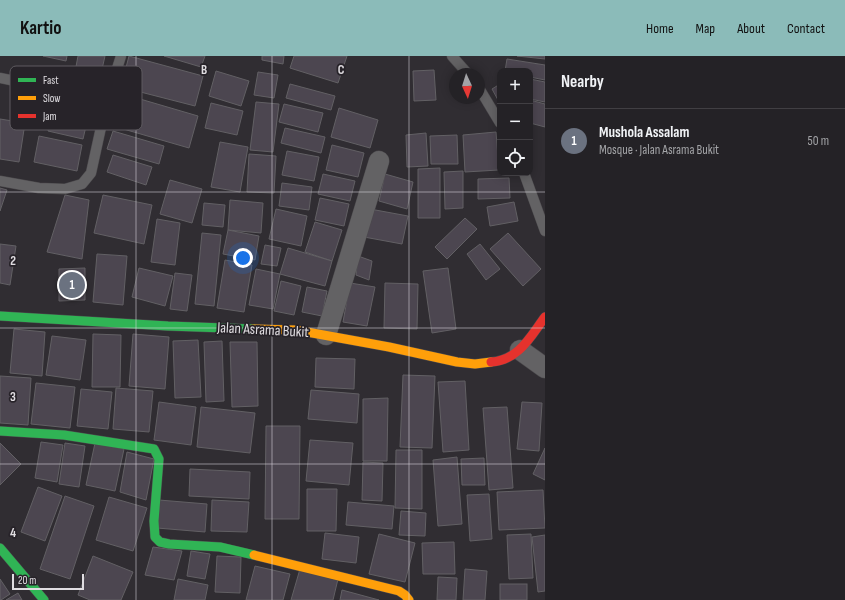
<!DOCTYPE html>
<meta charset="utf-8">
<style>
:root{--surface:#242226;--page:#302f32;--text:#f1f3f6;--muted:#a3a4a7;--line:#413f43;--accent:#8bbbb9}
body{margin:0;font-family:"Sofia Sans Condensed",sans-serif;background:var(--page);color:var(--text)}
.controls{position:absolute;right:12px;top:12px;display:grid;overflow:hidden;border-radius:8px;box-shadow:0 2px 10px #0003}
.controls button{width:36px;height:36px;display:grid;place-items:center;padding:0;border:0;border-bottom:1px solid var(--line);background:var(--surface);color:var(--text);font:20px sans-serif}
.compass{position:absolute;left:449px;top:12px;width:36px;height:36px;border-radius:50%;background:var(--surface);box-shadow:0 2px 10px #0003;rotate:176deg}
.scale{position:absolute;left:12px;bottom:10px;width:72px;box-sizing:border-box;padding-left:4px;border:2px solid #e0dde1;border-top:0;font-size:11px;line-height:14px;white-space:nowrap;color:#e0dde1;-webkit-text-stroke:3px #272329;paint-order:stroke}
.you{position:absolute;left:243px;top:202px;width:14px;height:14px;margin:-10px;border:3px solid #fff;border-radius:50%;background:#1a73e8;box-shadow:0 0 0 6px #1a73e833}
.badge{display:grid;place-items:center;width:26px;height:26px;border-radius:50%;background:var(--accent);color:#fff;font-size:13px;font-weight:700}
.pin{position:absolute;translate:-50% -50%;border:2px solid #fff;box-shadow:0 1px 4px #0006}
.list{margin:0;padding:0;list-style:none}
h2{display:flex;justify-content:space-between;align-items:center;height:52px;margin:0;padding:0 16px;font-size:17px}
h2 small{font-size:13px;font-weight:400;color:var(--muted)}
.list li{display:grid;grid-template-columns:26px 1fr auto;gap:12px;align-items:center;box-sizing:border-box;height:64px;padding:0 16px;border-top:1px solid var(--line)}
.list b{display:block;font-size:15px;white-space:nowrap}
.list p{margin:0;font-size:13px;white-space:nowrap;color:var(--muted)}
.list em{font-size:13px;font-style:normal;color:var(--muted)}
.icon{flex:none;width:22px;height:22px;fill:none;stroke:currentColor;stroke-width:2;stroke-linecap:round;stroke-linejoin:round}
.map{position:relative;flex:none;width:545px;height:544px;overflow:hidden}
header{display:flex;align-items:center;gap:24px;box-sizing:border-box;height:56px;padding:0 20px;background:var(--accent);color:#111}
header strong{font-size:19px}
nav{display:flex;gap:22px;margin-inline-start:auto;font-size:14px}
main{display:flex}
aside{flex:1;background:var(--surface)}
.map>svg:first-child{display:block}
.building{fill:#4c4650;stroke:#626064}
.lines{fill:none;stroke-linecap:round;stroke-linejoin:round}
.lane-casing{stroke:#4c4a4d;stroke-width:11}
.street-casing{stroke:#4c4a4d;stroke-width:21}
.fast-casing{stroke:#4c4a4d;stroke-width:10}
.slow-casing{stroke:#4c4a4d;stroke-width:10}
.jam-casing{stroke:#4c4a4d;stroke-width:10}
.lane{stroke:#636264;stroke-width:10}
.street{stroke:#636264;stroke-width:20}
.fast{stroke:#30b455;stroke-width:9}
.slow{stroke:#ff9f0a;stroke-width:9}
.jam{stroke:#e5322d;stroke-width:9}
.grid{fill:none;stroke:#e0dde1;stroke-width:1;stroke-opacity:0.55}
.labels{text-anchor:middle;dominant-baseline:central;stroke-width:3.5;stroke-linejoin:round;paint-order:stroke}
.street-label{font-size:15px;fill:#e0dde1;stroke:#272329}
.key{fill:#272329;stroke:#5e5b60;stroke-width:1}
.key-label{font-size:11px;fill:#e0dde1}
.grid-label{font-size:13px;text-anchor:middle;font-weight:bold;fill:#e0dde1;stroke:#272329;stroke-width:3.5;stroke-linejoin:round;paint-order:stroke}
</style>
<header>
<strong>Kartio</strong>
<nav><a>Home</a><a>Map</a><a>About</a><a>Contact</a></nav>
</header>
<main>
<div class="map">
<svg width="545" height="544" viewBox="0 0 545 544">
<rect width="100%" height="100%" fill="#302d32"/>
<!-- building -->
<g class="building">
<polygon points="43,0 67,0 66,5"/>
<polygon points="78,0 105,0 100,22 75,16"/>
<polygon points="129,0 203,20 195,50 121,31"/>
<polygon points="164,0 205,0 201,11"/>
<polygon points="262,0 284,0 283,8 262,4"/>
<polygon points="294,0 347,0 338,27 290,12"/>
<polygon points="517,0 545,0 545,3"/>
<polygon points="507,3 545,9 545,24 530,21 530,15 505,15"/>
<polygon points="434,14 436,44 414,45 413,15"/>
<polygon points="216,15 249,25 241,50 209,40"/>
<polygon points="258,16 278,19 274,42 254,39"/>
<polygon points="530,23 545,26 545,46 530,43"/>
<polygon points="290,28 335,40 331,54 286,42"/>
<polygon points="500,28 500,43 498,44 492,33"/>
<polygon points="123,38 198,60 189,92 113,70"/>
<polygon points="530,44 545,48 545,71 530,67"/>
<polygon points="55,46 90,53 83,83 48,75"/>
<polygon points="256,46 279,48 273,96 250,94"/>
<polygon points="211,47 243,55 237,79 205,72"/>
<polygon points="284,48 323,57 318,76 279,66"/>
<polygon points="339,52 378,64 370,92 331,81"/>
<polygon points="0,63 25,67 19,106 0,103"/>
<polygon points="285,72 325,81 321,97 281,87"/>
<polygon points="113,75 164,90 159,108 107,93"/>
<polygon points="496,76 499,114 465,116 463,79"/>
<polygon points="426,77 428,110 407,111 406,79"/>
<polygon points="457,79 458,108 431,108 430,80"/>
<polygon points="39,80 82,89 77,115 34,106"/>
<polygon points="220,86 248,91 240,136 211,131"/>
<polygon points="332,89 364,97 358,121 326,114"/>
<polygon points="287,95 319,101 314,125 282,119"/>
<polygon points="249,98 276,100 274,137 247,136"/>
<polygon points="113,99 152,111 146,129 107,116"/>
<polygon points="440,112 440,162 418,162 418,113"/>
<polygon points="463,115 463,152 445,153 444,116"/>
<polygon points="323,118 355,125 350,145 318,138"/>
<polygon points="385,118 413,126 407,153 379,145"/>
<polygon points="509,122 510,142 478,143 478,123"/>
<polygon points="170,124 202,133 192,167 160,158"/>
<polygon points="282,127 312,131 309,154 279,150"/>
<polygon points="0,132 7,134 0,155"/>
<polygon points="65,139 89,144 82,203 47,196"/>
<polygon points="103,139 152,149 144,188 94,177"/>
<polygon points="320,142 349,148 344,170 315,164"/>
<polygon points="230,144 263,147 261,177 228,174"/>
<polygon points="514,146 518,165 490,170 487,151"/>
<polygon points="204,147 225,149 223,171 202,169"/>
<polygon points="276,153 307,160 301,190 269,183"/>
<polygon points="370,153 408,160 402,188 364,181"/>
<polygon points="465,162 477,173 447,203 435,191"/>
<polygon points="157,163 180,167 175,209 151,206"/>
<polygon points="315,166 342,174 332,205 305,196"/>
<polygon points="228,174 259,180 255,204 223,198"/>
<polygon points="202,177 221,179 214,250 195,248"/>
<polygon points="508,177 541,213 523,230 490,193"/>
<polygon points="0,188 16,190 10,229 0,227"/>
<polygon points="480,188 500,213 486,224 467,198"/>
<polygon points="265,189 281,192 277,210 261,208"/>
<polygon points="288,192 332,205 325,230 280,218"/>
<polygon points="97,198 127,200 123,249 93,246"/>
<polygon points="358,200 372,205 369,224 356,219"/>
<polygon points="225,204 252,209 244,256 217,252"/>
<polygon points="85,212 85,244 59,245 59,213"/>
<polygon points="139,212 173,220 165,250 132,241"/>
<polygon points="448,212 456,273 432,277 423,215"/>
<polygon points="256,213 280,218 273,253 249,249"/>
<polygon points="175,217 192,219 187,255 170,253"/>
<polygon points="281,225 301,230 294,259 274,255"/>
<polygon points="350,227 375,231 367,270 343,266"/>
<polygon points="385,227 418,228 417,273 384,272"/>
<polygon points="307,231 327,235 322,260 302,256"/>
<polygon points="14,273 45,276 42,320 10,317"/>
<polygon points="93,278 121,279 120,331 92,331"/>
<polygon points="133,278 169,281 165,333 129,330"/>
<polygon points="52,280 86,284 80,324 46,319"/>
<polygon points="198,284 201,341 175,342 173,285"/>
<polygon points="222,285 224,345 206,346 204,286"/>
<polygon points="230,286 257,286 258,350 232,351"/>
<polygon points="316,302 355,303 354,333 315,331"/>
<polygon points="403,319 435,320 432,392 400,391"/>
<polygon points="0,320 31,322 28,369 0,367"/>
<polygon points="465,325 469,394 443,396 438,326"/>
<polygon points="36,327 75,331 70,372 31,368"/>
<polygon points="116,332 153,335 149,376 113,373"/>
<polygon points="81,333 112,336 108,373 77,370"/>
<polygon points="311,334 359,338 357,367 308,363"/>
<polygon points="388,342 387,405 363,405 363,343"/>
<polygon points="159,346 196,351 191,389 154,384"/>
<polygon points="522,346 542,347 539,395 517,393"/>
<polygon points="201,351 255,357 250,397 197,391"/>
<polygon points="507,351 513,432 489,434 483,352"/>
<polygon points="266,370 300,370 299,463 265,463"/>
<polygon points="310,384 353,387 349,429 306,425"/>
<polygon points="41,386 63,389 57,426 35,422"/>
<polygon points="0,387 21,408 0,429"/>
<polygon points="65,387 85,390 79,431 59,428"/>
<polygon points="95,387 124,393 115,435 86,429"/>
<polygon points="545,392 545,424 533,418"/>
<polygon points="396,394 422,394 422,453 395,452"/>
<polygon points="127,396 154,403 146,444 120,436"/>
<polygon points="457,401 462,468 438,470 433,404"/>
<polygon points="484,402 485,429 462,429 461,403"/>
<polygon points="363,406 383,407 382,445 362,444"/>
<polygon points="190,413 250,416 249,443 189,440"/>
<polygon points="38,431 62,440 45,485 21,476"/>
<polygon points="307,433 337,433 336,475 307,475"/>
<polygon points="543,434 545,472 499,474 497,436"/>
<polygon points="489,438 492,483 470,485 467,439"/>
<polygon points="65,440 94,450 70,523 40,513"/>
<polygon points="109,441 147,452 133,495 96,484"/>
<polygon points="159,444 207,448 205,476 157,472"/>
<polygon points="212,444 249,446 247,476 211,475"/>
<polygon points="348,446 394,450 392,473 346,469"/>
<polygon points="401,455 426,457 425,480 399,479"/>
<polygon points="325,477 359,481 356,507 322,503"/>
<polygon points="379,478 415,487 405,526 369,518"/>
<polygon points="531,478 533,522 509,523 507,479"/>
<polygon points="545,479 545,535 538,536 532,481"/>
<polygon points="454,486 455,518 423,518 422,487"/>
<polygon points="153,491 182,495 174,524 145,519"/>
<polygon points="191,495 210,498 205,523 187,520"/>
<polygon points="93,500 133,516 121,544 90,544 78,539"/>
<polygon points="217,500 241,501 240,537 215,536"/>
<polygon points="255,510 290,518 283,544 246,544"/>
<polygon points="300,513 338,523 333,544 291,544"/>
<polygon points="465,513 487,515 485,544 463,544"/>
<polygon points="438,521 457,522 456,544 437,544"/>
<polygon points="0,523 10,538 1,544 0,544"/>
<polygon points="178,523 208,529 205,544 174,544"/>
<rect x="500" y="528" width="27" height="16"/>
<polygon points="342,534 379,544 340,544"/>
<polygon points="18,537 22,544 6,544"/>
</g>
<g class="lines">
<!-- lane casing -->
<g class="lane-casing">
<g id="lane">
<polyline points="452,0 468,18"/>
<polyline points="0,22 107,44"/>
<polyline points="479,32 500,67"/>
<polyline points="524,117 545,175"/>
<polyline points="0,125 39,132 65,133 82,128 91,117 107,44 121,0"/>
</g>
</g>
<!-- street casing -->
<g class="street-casing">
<g id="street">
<polyline points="326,279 379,105"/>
<polyline points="520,294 545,312"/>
</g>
</g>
<!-- fast casing -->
<g class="fast-casing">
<g id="fast">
<polyline points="0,260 168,270 253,273"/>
<polyline points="0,375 64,379 154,393 159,403 154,465 155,481 160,486 169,488 220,491 254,499"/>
<polyline points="0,492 44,544"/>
</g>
</g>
<!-- slow casing -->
<g class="slow-casing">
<g id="slow">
<polyline points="253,273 296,274 389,291 457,306 475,308 491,306"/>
<polyline points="254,499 399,535 405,539 409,544"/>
</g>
</g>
<!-- jam casing -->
<g class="jam-casing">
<path id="jam" d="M491,306c28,-2 39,-25 54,-45"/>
</g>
<!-- lane -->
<use href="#lane" class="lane"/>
<!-- street -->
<use href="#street" class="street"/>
<!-- fast -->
<use href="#fast" class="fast"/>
<!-- slow -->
<use href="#slow" class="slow"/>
<!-- jam -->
<use href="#jam" class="jam"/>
</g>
<!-- grid -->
<path class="grid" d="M136,0v544M272,0v544M409,0v544M0,136h545M0,272h545M0,408h545"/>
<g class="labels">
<!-- street labels -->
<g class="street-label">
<text transform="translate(263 274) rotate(3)">Jalan Asrama Bukit</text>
</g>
</g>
<!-- legend -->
<rect x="10" y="10" width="132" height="64" rx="6" class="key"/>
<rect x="18" y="22" width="18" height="4" fill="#30b455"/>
<rect x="18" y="40" width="18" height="4" fill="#ff9f0a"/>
<rect x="18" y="58" width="18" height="4" fill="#e5322d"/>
<g class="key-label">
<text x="43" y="28">Fast</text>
<text x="43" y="46">Slow</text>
<text x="43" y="64">Jam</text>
</g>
<g class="grid-label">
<text x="204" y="18">B</text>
<text x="341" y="18">C</text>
<text x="13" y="209">2</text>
<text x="13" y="345">3</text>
<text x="13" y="481">4</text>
</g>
</svg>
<div class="controls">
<button>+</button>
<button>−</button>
<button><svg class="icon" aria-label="locate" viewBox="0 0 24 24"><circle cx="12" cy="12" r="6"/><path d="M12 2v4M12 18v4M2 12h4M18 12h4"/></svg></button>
</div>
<svg class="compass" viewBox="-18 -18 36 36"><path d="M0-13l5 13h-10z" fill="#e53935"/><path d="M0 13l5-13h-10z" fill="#a3a4a7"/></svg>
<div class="scale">20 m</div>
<div class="you"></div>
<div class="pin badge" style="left:72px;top:229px;background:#6b7280">1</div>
</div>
<aside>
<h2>Nearby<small></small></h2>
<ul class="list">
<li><span class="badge" style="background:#6b7280">1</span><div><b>Mushola Assalam</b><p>Mosque · Jalan Asrama Bukit</p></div><em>50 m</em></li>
</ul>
</aside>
</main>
